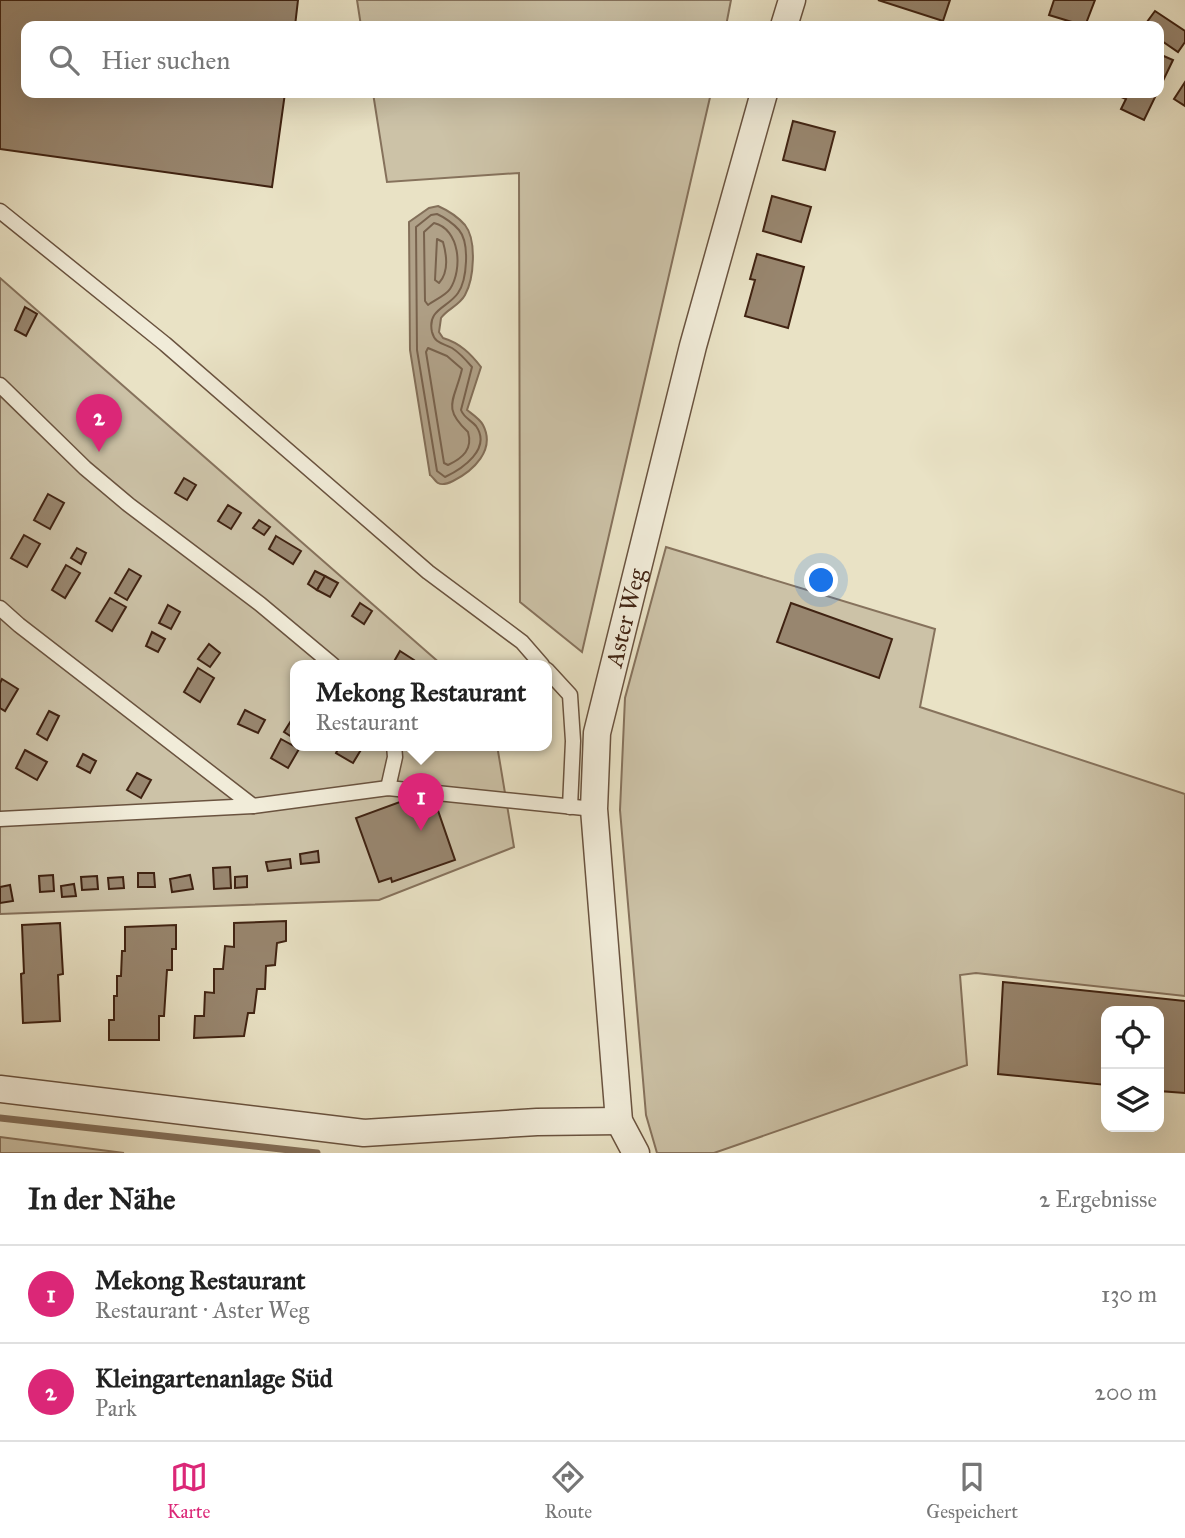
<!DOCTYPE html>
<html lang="de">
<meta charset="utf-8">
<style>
:root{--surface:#fff;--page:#f6f6f6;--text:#222;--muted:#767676;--line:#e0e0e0;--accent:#db2777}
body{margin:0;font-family:"IM FELL Great Primer",serif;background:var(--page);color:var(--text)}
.controls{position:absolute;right:21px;bottom:21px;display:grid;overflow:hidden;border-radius:14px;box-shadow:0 7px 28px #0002}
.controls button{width:63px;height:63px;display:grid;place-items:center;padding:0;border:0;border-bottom:2px solid var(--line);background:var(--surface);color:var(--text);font:35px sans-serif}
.you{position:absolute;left:822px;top:581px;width:24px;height:24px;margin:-18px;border:5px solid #fff;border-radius:50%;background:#1a73e8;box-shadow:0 0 0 10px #1a73e833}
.badge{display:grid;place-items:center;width:46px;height:46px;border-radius:50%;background:var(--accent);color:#fff;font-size:23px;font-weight:700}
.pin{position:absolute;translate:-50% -58px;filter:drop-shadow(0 2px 4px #0008)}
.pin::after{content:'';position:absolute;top:37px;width:24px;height:21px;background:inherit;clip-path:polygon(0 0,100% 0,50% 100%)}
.popup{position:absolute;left:290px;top:660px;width:262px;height:91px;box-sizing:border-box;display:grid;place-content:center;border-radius:14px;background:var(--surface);filter:drop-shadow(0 2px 5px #0005);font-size:23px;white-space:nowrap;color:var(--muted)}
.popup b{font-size:26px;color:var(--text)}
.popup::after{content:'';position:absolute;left:50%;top:100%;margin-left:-14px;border:14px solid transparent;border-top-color:var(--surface)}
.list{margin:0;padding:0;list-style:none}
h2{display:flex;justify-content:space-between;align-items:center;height:91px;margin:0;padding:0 28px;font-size:30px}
h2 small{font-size:23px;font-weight:400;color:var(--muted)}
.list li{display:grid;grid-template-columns:46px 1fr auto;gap:21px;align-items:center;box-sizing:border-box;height:98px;padding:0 28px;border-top:2px solid var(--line)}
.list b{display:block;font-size:26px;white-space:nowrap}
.list p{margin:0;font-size:23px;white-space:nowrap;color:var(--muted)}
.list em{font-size:23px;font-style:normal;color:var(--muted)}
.icon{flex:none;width:38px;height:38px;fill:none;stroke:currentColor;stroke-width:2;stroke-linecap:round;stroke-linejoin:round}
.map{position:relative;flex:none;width:1185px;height:1153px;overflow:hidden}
.search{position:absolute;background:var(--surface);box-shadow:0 7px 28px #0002;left:21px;right:21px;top:21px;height:77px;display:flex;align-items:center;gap:18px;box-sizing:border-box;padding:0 24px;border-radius:14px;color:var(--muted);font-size:26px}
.sheet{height:287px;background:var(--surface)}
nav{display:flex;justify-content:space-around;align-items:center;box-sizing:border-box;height:98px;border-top:2px solid var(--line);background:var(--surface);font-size:19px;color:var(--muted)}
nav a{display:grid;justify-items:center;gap:4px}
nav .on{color:var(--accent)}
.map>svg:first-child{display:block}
.green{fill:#ccc2a7;stroke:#86725c;stroke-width:2}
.water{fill:#b0a188;stroke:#836f59;stroke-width:2}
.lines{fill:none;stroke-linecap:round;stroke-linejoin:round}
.shore{stroke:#78624d;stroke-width:2}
.stream{stroke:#836f59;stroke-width:7}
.building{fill:#98866f;stroke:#402312;stroke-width:2}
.service-casing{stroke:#6a533f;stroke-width:17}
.minor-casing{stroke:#6a533f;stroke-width:29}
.service{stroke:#f1ecd9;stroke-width:14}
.minor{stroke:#f1ecd9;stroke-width:26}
.labels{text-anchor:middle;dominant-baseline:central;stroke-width:7;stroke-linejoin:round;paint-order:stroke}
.street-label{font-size:24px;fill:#402312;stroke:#f1ecd9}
</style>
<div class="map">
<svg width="1185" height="1153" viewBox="0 0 1185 1153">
<rect width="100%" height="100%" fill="#e9e2c5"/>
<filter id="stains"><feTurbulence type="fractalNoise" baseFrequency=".00286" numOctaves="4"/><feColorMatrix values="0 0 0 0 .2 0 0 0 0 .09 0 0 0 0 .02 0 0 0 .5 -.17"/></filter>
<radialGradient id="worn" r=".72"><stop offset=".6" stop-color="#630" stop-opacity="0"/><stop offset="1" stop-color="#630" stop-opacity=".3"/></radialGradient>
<!-- green -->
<g class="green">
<polygon points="357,0 731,0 726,26 361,26"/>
<polygon points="373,93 711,93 582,652 520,602 519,173 387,182"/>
<polygon points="0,278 442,665 295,665 295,745 497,745 514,847 379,900 0,914"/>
<polygon points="666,547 935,629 920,707 1185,794 1185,996 976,973 960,975 967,1065 714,1153 657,1153 646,1115 620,810 625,698"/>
<polygon points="0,1137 124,1153 0,1153"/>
</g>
<!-- water -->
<path class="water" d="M438,206c9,4 20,11 27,19 12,15 9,54 0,70 -6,11 -18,14 -24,23l-2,14 4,6c17,5 28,16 38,29l-14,43c5,4 13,9 16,15 13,25 -10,46 -30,56 -4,2 -10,5 -15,2 -1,0 -7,-8 -8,-8l-20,-125 -1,-128 20,-14z"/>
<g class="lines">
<!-- shore -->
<g class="shore">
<path d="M437,214c7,3 17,10 22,16 11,13 8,50 -1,63 -10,15 -31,16 -26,39 3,12 11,11 20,16 8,5 14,12 20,19l-11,43c3,8 10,10 15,16 16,23 -14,43 -31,51l-8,-6 -20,-121 -1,-123 15,-12z"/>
<path d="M434,223c26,6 29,46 16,66 -4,6 -15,11 -22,16l-3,-4 -1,-69z"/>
<path d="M437,239l6,3c4,14 6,30 -4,41l-4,-3z"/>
<path d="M428,348l19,8 15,13c-7,31 -21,38 6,63 5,17 -5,26 -20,33l-4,-2 -18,-111z"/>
</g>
<!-- stream -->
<polyline class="stream" points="0,1118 317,1153"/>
</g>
<!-- building -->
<g class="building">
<polygon points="0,0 298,0 295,26 26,26 26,93 285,93 272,187 0,149"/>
<polygon points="878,0 950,0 943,21"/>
<polygon points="1054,0 1095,0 1085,26 1049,15"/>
<polygon points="1155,11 1185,31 1185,42 1178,52 1159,39 1159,26 1144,26"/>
<polygon points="1159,54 1173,60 1159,89"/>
<polygon points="1185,82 1185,106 1174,99"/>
<polygon points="1112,93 1157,93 1144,120 1121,109 1126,99"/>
<polygon points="793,121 835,132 825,170 783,160"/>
<polygon points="772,196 811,207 801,242 763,231"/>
<polygon points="757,254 804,267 788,328 745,316 755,280 750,279"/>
<polygon points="25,307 37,314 26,336 15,330"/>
<polygon points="102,402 119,414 109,428 92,417"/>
<polygon points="184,478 196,485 187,500 175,493"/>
<polygon points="48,494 64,503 50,529 34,520"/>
<polygon points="228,505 241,513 231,529 218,521"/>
<polygon points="259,520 270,527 264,535 253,528"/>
<polygon points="24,535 40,544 27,567 11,558"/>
<polygon points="276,536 301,551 293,564 269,549"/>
<polygon points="77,548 86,553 81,564 71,558"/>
<polygon points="66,565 80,573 65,598 52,590"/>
<polygon points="129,569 141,576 127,600 115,593"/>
<polygon points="315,571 325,576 317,590 308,584"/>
<polygon points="325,576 338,583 330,597 317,590"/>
<polygon points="110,598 126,607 112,631 96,621"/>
<polygon points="360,603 372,611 364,624 352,616"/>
<polygon points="791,603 892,639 879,678 777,642"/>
<polygon points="168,605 180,612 171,629 159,623"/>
<polygon points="152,632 165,639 158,652 146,646"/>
<polygon points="209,644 220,653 210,667 198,659"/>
<polygon points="400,651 414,660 411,665 392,665"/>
<polygon points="198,668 214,678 200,702 184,692"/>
<polygon points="2,679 18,689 5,711 0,708 0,683"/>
<polygon points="245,710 265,720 258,733 238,724"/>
<polygon points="49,711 59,716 47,740 37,734"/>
<polygon points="294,716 295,716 295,739 284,732"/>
<polygon points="281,739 299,749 288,768 271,758"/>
<polygon points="340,745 357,745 362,748 353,763 336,753"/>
<polygon points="25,750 47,762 37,780 16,768"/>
<polygon points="83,754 96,761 90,773 77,766"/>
<polygon points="137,773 151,780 141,798 127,790"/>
<polygon points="408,799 435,802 455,860 392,882 391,878 379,882 356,818"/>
<polygon points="318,851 319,862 301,864 300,854"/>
<polygon points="290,859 291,868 268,871 266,862"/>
<polygon points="230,867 231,888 214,889 213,868"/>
<polygon points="138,873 154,873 155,887 138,887"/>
<polygon points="53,875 54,891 40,892 39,876"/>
<polygon points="190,875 193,889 172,892 170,879"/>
<polygon points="97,876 98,889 82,890 81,877"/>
<polygon points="247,876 247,887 235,888 235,877"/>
<polygon points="123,877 124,888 109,889 108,878"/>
<polygon points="74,884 76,896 62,897 61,886"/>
<polygon points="10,885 13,901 0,903 0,887"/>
<polygon points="286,921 286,941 277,943 275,965 266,966 265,989 257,989 254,1013 248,1013 244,1036 194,1038 195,1016 204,1016 205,992 214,993 214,969 223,969 225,946 234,947 234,923"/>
<polygon points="60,923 63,974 58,975 60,1021 23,1023 21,974 24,973 22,925"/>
<polygon points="176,925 176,949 172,949 172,970 167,970 164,1016 159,1016 159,1040 109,1040 109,1020 114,1020 114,996 117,996 117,976 121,976 122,951 125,951 125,927"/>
<polygon points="1003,982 1185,1001 1185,1093 1159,1091 1159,1011 1106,1011 1106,1085 998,1074"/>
</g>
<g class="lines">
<!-- service casing -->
<g class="service-casing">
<g id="service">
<polyline points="0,211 165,344 428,572 522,642 542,665"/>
<polyline points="0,385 85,468 129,505 260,604 333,665"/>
<polyline points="0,608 19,625 253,806"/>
<polyline points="547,670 570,695 573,741 570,807"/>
<polyline points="388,788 395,757 394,745"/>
<polyline points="0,819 253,806 388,788 594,809"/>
</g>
</g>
<!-- minor casing -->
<g class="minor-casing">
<g id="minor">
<polyline points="784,26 792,0"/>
<polyline points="0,1089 364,1133 537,1122 619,1121"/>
<path id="s1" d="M636,1153l-17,-32 -25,-312 3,-76 96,-387 71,-253"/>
</g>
</g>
<!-- service -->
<use href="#service" class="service"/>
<!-- minor -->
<use href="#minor" class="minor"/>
</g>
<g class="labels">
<!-- street labels -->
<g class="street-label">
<text stroke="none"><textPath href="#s1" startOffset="544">Aster Weg</textPath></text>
</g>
</g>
<rect width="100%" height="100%" filter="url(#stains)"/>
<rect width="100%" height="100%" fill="url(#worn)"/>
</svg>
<div class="controls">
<button><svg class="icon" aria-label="locate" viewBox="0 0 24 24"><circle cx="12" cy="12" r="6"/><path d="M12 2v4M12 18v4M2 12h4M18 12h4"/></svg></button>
<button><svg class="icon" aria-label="layers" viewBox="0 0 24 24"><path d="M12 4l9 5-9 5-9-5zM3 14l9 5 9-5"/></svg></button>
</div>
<div class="you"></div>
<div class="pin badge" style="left:421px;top:831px">1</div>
<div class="popup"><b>Mekong Restaurant</b>Restaurant</div>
<div class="pin badge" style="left:99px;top:452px">2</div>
<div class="search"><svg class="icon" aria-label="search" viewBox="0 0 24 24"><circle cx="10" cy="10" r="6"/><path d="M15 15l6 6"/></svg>Hier suchen</div>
</div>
<section class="sheet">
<h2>In der Nähe<small>2 Ergebnisse</small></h2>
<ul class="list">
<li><span class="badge">1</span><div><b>Mekong Restaurant</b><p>Restaurant · Aster Weg</p></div><em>130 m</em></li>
<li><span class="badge">2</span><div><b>Kleingartenanlage Süd</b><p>Park</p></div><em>200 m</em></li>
</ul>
</section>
<nav>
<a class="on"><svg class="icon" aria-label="map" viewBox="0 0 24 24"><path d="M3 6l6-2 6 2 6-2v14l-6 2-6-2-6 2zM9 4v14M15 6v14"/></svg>Karte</a>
<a><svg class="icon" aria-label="directions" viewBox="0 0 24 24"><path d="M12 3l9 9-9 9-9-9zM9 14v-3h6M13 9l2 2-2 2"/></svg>Route</a>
<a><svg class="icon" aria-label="saved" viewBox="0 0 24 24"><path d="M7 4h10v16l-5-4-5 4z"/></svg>Gespeichert</a>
</nav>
